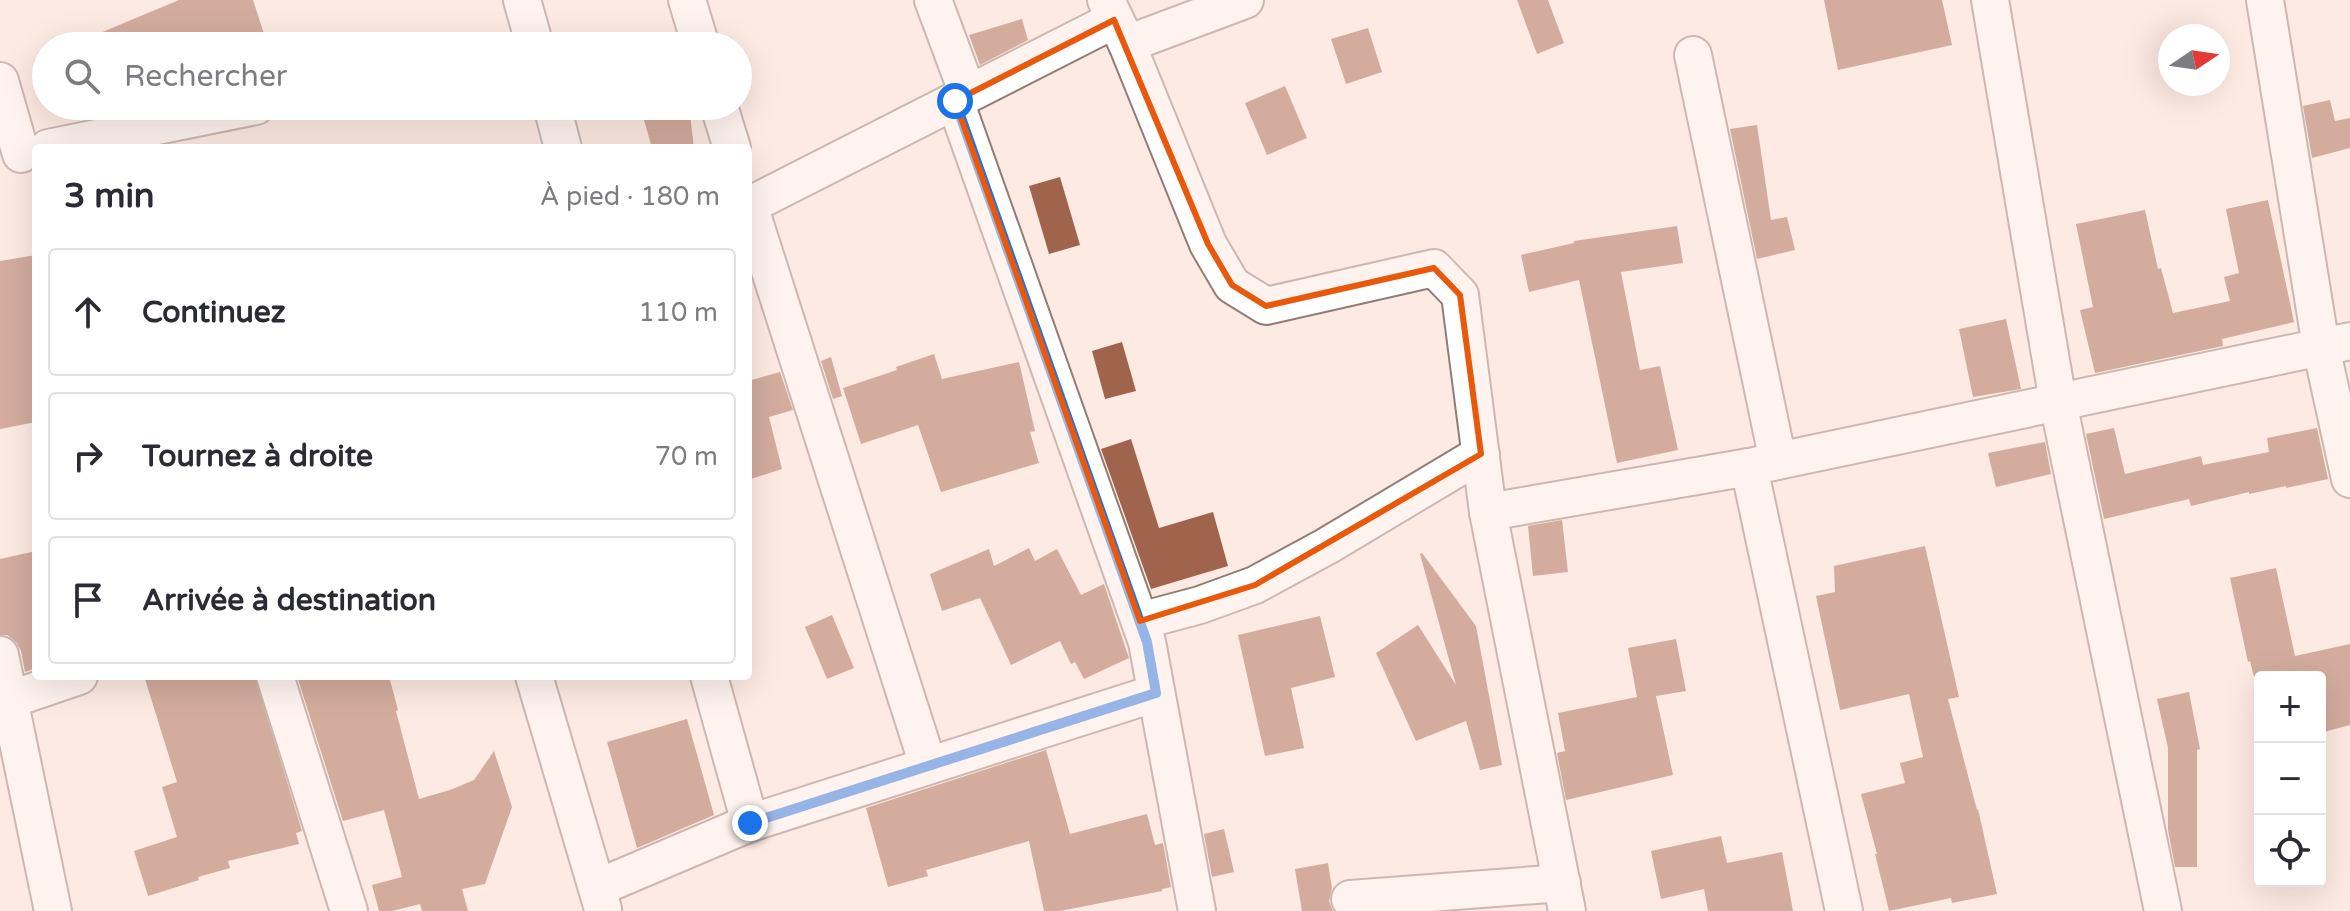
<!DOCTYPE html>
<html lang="fr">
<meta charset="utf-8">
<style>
:root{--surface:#fff;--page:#f2f2f3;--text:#2b2b33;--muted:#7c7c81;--line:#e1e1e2}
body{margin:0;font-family:"Varela Round",sans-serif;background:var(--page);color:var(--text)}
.controls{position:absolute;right:24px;bottom:24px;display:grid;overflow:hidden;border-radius:8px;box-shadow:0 8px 32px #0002}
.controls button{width:72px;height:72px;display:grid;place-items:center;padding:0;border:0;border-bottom:2px solid var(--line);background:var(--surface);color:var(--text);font:40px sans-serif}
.compass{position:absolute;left:2158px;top:24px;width:72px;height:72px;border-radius:50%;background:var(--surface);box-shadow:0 8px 32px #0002;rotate:77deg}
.stop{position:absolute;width:24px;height:24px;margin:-18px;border:6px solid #1a73e8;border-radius:50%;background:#fff}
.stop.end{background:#1a73e8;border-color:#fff;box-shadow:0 2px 8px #0008}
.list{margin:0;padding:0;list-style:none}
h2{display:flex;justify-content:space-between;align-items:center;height:104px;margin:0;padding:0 32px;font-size:34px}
h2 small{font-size:26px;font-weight:400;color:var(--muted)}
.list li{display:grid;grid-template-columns:52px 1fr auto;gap:24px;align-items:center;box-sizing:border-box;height:128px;margin:0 16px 16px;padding:0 16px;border:2px solid var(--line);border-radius:8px}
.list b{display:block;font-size:30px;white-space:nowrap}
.list em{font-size:26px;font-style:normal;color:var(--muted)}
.icon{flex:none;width:44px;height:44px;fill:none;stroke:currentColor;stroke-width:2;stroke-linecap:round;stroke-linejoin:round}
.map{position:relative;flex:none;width:2350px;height:911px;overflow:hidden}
.search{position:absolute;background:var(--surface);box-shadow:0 8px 32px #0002;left:32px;top:32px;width:720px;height:88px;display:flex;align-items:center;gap:20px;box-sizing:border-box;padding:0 28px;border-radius:44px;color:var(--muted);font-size:30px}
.panel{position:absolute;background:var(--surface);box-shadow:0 8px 32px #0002;left:32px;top:144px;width:720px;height:536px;border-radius:8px}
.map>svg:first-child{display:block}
.building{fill:#a0634b}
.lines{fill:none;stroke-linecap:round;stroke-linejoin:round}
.street-casing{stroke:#927d75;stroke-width:40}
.street{stroke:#fff;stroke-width:36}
.route{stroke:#1a73e8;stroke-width:10}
.marked{fill:none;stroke:#e8590c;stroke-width:6;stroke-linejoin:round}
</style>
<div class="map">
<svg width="2350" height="911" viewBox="0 0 2350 911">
<rect width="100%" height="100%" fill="#fdeae2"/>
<!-- building -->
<g class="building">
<polygon points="179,0 253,0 268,46 69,46"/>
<polygon points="1517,0 1548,0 1564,43 1537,54"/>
<polygon points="1824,0 1942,0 1952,45 1838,70"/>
<polygon points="1022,19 1028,40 980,65 969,35"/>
<polygon points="1368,28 1382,72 1346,84 1331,39"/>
<polygon points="1285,86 1307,138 1267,155 1245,103"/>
<polygon points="2330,100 2335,121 2350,118 2350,148 2312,158 2303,106"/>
<polygon points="640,106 689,106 694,148 652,148"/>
<polygon points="1757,125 1771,220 1787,217 1795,250 1757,259 1730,129"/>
<polygon points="1060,177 1080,245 1049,254 1029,186"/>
<polygon points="2268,200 2294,322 2222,339 2223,346 2095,373 2080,310 2093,307 2076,224 2145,210 2158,269 2161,268 2173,313 2230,301 2224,277 2239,273 2226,209"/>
<polygon points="1677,226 1683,263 1621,272 1640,370 1660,366 1678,450 1617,463 1579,280 1529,292 1521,255 1574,243 1574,241"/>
<polygon points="36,255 36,422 0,429 0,261"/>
<polygon points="2006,319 2021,389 1973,397 1959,329"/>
<polygon points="1122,342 1136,391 1105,399 1092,351"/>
<polygon points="934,354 942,379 1019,362 1035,431 1030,432 1039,463 941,492 918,425 861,444 843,388 897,370 896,367"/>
<polygon points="831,357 842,396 833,399 821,361"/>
<polygon points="780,372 793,410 769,417 782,469 748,480 748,381"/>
<polygon points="2114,428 2125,474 2201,456 2203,465 2269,452 2267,438 2317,428 2328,479 2286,488 2286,486 2249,494 2249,492 2191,506 2189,499 2104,519 2086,434"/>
<polygon points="1131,439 1159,528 1213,512 1228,566 1151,589 1101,449"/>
<polygon points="2045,442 2051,474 1996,487 1988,453"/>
<polygon points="1562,520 1568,572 1533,576 1528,526"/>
<polygon points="1925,546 1959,697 1948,699 1977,810 1978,809 1997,894 1952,903 1951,898 1889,911 1875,854 1877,854 1861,794 1905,783 1900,763 1923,757 1909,694 1840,710 1816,596 1835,592 1834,566"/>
<polygon points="1029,548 1035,561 1057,549 1081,595 1104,584 1129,658 1084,679 1075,662 1071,664 1060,641 1011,665 980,598 942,611 930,574 989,549 994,566"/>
<polygon points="36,551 36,668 25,672 21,651 16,642 7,635 0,635 0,559"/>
<polygon points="1422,553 1476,626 1502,765 1480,770 1466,721 1416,741 1376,653 1418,625 1456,685 1420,554"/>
<polygon points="2276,568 2295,656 2350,644 2350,725 2320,733 2320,677 2254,677 2250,661 2248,662 2230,578"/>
<polygon points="832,615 854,668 827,679 805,627"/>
<polygon points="1320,616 1335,677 1291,688 1304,748 1265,756 1238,635"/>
<polygon points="1676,639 1686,691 1656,696 1673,775 1566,800 1557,753 1565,751 1558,713 1637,697 1628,648"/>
<polygon points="144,676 255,676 302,831 296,833 299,844 228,861 230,868 198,877 199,880 148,896 134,851 177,837 162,787 177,782"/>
<polygon points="297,676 389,676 398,710 396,711 419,799 450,790 474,780 494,751 512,807 485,884 462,889 468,911 422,911 420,904 392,911 379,911 372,885 402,877 384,810 343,821"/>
<polygon points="2189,692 2200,749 2197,750 2197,867 2175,867 2168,830 2168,748 2157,699"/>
<polygon points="687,719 714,815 637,848 607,742"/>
<polygon points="1046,750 1070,834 1147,814 1155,845 1163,843 1171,887 1162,889 1162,891 1060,911 1044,911 1029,841 926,870 928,876 888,887 866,808"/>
<polygon points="1224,829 1234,872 1212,877 1204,834"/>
<polygon points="1721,836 1727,863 1782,852 1793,911 1708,911 1704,889 1661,899 1651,851"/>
<polygon points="1328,863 1332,888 1329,901 1333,911 1302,911 1295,869"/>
</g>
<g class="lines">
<!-- street casing -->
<g class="street-casing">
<g id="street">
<polyline points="522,0 535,46"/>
<polyline points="687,0 701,46"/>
<polyline points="933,0 968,94"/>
<polyline points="1106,0 1127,44 1208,244 1232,285 1266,306 1434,268 1460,295 1488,512 1567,911"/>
<polyline points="1990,0 2058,402 2163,911"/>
<polyline points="2265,0 2321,347 2350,479"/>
<polyline points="1127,44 1245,0"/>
<polyline points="1693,55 1778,461"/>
<polyline points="0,81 21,154"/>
<polyline points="955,101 1147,642 1197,911"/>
<polyline points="552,106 563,148"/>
<polyline points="719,106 732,148"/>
<polyline points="48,148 256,106"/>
<polyline points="748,202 928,765"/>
<polyline points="748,206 1114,20"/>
<polyline points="1749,467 1844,911"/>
<polyline points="1488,512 1749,467 2350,341"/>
<polyline points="1140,621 1200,605 1255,585 1327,546 1481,454"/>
<polyline points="0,655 53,911"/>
<polyline points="275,676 349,911"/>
<polyline points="534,676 603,909"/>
<polyline points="709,676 750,823"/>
<polyline points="0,703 79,676"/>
<polyline points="597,888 750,823 1156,693"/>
<polyline points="1350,899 1562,883"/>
</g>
</g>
<!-- street -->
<use href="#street" class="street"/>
</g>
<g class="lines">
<!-- route -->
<polyline class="route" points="750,823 1156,693 1147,642 955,101"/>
</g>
<!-- marked area -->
<path d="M0 0H2350V911H0ZM1114,20l94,224 24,41 34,21 168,-38 26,27 21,159 -226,131 -115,36 -185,-520z" fill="#fdeae2" fill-opacity=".55" fill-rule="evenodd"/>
<path class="marked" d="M1114,20l94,224 24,41 34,21 168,-38 26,27 21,159 -226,131 -115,36 -185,-520z"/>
</svg>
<div class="controls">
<button>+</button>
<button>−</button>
<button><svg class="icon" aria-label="locate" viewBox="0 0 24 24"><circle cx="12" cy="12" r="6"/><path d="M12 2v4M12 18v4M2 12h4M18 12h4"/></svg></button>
</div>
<svg class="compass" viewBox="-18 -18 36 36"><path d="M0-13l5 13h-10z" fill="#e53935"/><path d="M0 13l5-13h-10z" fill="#7c7c81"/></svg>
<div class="stop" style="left:955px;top:101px"></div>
<div class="stop end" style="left:750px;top:823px"></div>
<div class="search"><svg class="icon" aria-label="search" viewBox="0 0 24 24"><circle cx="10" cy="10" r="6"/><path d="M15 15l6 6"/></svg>Rechercher</div>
<section class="panel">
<h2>3 min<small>À pied · 180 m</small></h2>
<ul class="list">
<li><svg class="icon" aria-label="ahead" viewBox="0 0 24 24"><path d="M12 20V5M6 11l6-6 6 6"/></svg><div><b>Continuez</b></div><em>110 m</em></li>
<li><svg class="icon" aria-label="right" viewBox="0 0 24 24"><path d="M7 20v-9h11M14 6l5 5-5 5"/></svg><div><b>Tournez à droite</b></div><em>70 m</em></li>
<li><svg class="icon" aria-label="arrive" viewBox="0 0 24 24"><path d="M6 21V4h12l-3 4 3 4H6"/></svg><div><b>Arrivée à destination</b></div></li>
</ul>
</section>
</div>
